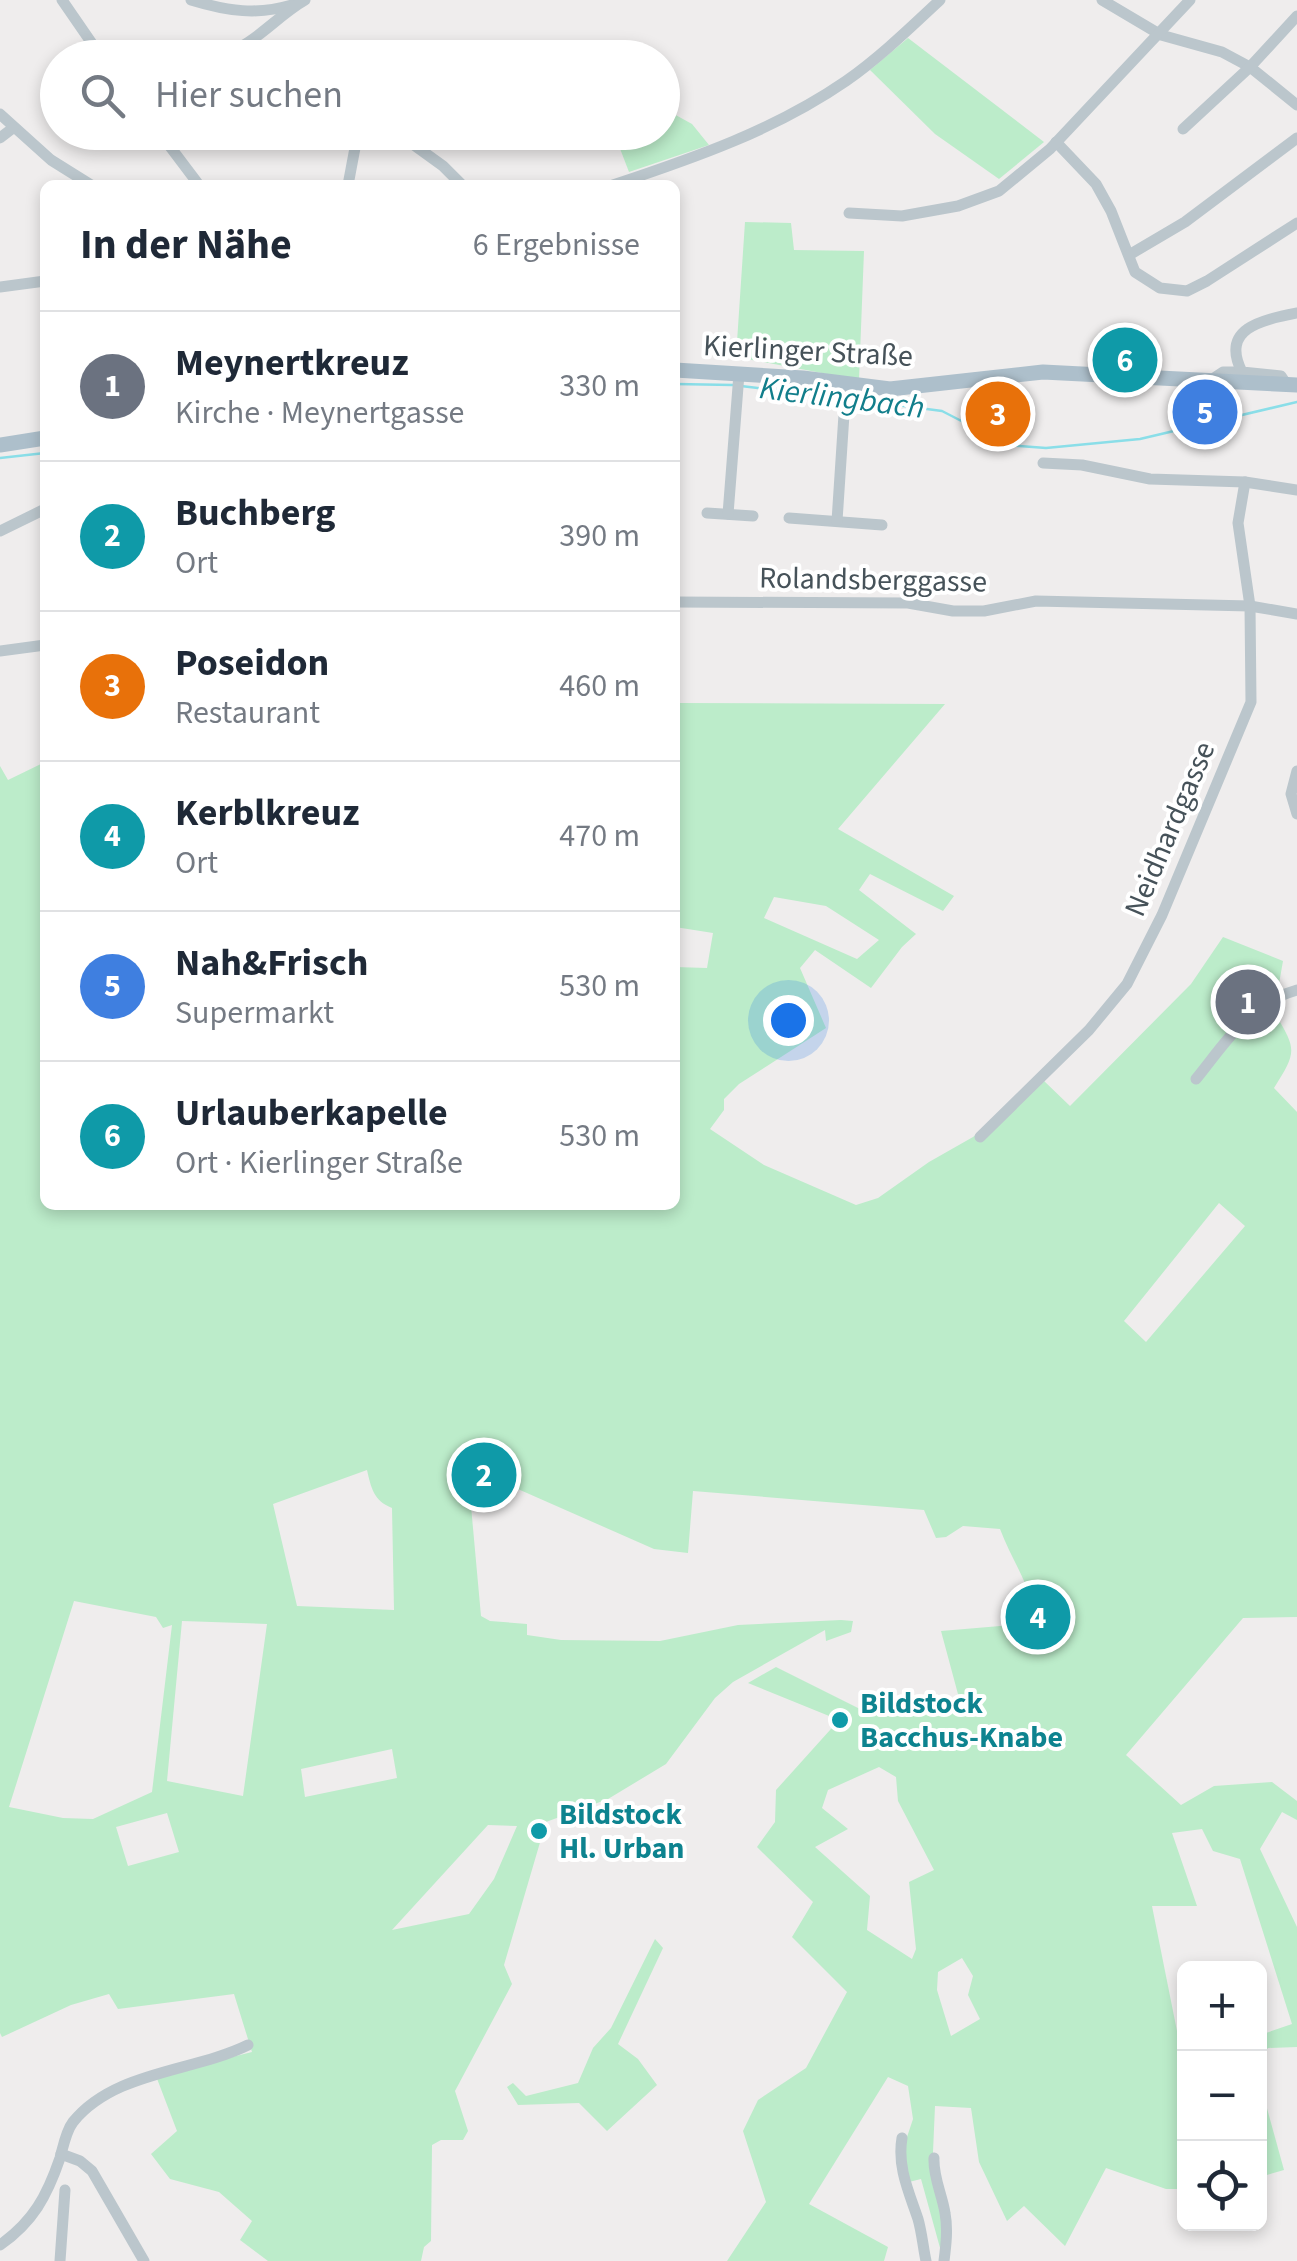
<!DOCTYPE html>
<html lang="de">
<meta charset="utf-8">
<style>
:root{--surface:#fff;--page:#f6f6f7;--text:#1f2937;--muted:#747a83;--line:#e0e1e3;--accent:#7c3aed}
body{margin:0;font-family:"Source Sans 3",sans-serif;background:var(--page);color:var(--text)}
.controls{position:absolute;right:30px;bottom:30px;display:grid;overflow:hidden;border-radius:15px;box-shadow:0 5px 15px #0003}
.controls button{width:90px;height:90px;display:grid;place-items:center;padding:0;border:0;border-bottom:2px solid var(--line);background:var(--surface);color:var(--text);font:50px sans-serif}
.you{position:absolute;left:788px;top:1020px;width:35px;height:35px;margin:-25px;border:8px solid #fff;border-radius:50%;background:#1a73e8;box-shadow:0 0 0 15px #1a73e833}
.badge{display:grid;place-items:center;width:65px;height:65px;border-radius:50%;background:var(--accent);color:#fff;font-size:32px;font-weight:700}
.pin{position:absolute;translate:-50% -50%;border:5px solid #fff;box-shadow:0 2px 10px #0006}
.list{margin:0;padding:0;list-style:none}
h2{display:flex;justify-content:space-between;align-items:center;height:130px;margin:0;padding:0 40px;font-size:42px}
h2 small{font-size:32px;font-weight:400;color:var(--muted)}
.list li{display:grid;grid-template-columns:65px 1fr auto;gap:30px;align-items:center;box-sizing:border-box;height:150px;padding:0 40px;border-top:2px solid var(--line)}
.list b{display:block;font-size:38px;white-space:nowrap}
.list p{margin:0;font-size:32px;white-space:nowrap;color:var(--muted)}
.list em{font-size:32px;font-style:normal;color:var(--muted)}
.icon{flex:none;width:55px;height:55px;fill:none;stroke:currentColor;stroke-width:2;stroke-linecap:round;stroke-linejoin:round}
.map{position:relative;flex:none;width:1297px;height:2261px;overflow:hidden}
.search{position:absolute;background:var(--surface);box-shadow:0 5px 15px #0003;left:40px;top:40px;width:640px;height:110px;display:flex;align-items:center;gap:25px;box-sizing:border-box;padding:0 35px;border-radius:55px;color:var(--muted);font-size:38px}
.panel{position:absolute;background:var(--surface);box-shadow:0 5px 15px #0003;left:40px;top:180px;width:640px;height:1030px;border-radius:15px}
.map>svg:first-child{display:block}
.green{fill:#bcecca;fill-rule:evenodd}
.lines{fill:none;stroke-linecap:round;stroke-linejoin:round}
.stream{stroke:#8adee8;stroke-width:2.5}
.minor{stroke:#bbc6cc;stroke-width:11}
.major{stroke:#adbfcb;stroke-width:15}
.culture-dot{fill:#0f9aa8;stroke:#fff;stroke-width:4}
.labels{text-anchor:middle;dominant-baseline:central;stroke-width:8;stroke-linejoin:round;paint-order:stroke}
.street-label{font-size:30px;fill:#465259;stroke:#fff}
.culture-label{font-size:30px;font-weight:bold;fill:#0d838f;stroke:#fff;text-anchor:start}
.water-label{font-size:32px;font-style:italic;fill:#117e8b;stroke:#fff}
</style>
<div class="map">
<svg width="1297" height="2261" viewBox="0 0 1297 2261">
<rect width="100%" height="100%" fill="#efeded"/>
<!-- green -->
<g class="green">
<polygon points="908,38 1044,142 999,179 935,134 870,70"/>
<polygon points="663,108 692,124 709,145 629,172 614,133 662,132"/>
<polygon points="745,222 791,223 794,250 864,251 859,380 736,357"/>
<path d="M675,703l270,1 -107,125 116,67 -11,15 -73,-37 -11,16 57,44 -14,13 -31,41 -56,-38 -15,18 26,60 -87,56 -15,15v11l-14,19 54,36 92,40 22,-7 51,-36 44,-25 70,-57 27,26 121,-122 32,-47 60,24 -9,51c23,38 23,39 0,76l23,24v505l-54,1 -117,137 55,50 33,-19 58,-4 25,19v19l-15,-8 -22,37 37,78v120l-29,1 -8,10v-23l32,-11 -52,-165 -27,-8 -11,-22 -30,4 25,73h-45l25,125 7,2v156h-18l-60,-21 -41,78 -41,-40 -17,15 -28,-59 -8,-54 -36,-2 -3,69 12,53 -2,27 -21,-76 -12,3 -7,-30 11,-33 -5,-33 -20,-9 -79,127 79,43 -4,14h-157l39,-59 -23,-71 15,-31 48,-32 41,-76 -55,-55 21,-35 -56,-55 18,-25 1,-32 63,-70 -91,-37 28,-16 92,46 94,-4 -21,-78 82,-7 11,-14c-7,-30 -23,-52 -34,-81l-37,-3 -17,11 -10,1 -12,-28 -231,-19 -5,62 -34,-4 -143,-63 -41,9 11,121 9,5 37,3v11l34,5 99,1 78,-16 103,-5 12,1 -2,11 -25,9 -1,-11 -92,52 -18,16 -49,66 -58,35 -62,23 -42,143 8,19 -57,107 13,40 -5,9h-22l-9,5 -1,96 -7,6 -3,14h-153l-28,-21 12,-19 -33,-29 -49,-13 -19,-25 26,-23 -21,-55 96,-24 -18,-58 -116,15 -9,-15 -38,11 -69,32 -2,-4v-1267l8,14 37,-18v443h630v-238l32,1 6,-35 -38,-6zM774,897l52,9 53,34 -22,19 -93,-41zM1219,1203l26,23 -99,116 -22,-21zM367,1470c4,18 7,31 25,38l2,102 -97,-4 -24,-102zM74,1601l82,16 7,11 9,-3 -20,167 -59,27 -30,-1 -54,-11zM182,1621l85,3 -24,172 -76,-15zM392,1749l5,29 -92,19 -4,-28zM879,1767l17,10 2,24 36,69 -25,12 7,67 -4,10 -45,-29 3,-34 -55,-49 33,-18 -26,-21 6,-18zM167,1813l12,39 -51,14 -12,-39zM488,1825l29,1 -23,53 -25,35 -77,16zM962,1958l11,18 -5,19 12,24 -29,17 -14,-46 1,-18z"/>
<polygon points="655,1939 663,1948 618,2044 638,2059 657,2085 607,2131 579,2103 518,2105 507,2087 513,2083 526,2096 578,2083 593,2048 611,2028"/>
<polygon points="1260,2083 1284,2170 1260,2177"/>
</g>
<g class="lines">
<!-- stream -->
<g class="stream">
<polyline points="675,384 733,385"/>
<polyline points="741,386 843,398"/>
<polyline points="851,399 942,411 1008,445 1046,448 1140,439 1297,402"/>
<polyline points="0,458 45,453"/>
</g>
<!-- minor -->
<g class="minor">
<polyline points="62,0 102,58"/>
<path d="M191,0c36,11 67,16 104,4"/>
<polyline points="1102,0 1161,35 1222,52 1250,67 1297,105"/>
<path d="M100,54c36,-15 74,8 111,3 40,-6 61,-38 94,-57"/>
<polyline points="0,114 51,160 91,185"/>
<polyline points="1183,129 1250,67 1297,16"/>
<polyline points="159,132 199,185"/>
<polyline points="396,132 443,166 462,185"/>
<polyline points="0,138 13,128"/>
<polyline points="1056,142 1096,184 1111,211 1135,272 1160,288 1187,291 1207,281 1297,223"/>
<polyline points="348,185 358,132"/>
<path d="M613,185c81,-27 162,-55 233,-104 33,-23 64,-53 94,-81"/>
<polyline points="849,213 902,216 958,206 999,191 1050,149 1190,0"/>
<polyline points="1129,255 1185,222 1297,138"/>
<polyline points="0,287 45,281"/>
<polyline points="1211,380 1223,372 1242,372"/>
<path d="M1287,385l-6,-9 -39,-4c-22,-44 20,-52 55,-59"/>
<polyline points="1043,463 1082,465 1150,479 1245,482 1297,490"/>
<polyline points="707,513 753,516"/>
<polyline points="728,514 739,374"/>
<polyline points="789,518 882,525"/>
<polyline points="837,521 846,384"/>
<polyline points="0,531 45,509"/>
<polyline points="675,602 908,603 953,611 984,611 1036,601 1250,606 1297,614"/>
<polyline points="0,651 45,645"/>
<polyline points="1297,771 1291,794 1297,814"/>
<path d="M1196,1079c30,-37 53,-76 101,-89"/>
<polyline points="980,1137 1089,1030 1127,984 1162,915 1251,702 1250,606 1238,523 1245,482"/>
<path d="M902,2138c-5,29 7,54 16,81 4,14 5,28 8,42"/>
<polyline points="61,2154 80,2161 92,2171 144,2261"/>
<path d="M934,2158c-1,19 8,36 11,55 3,16 1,32 -1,48"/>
<path d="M0,2245c33,-23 47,-49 60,-87 3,-11 6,-27 13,-36 41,-51 120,-50 175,-77"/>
<polyline points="60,2261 65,2190"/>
</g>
<!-- major -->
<g class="major">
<polyline points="675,370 803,378 890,389 1043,372 1297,385"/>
<polyline points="0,445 45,438"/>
</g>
</g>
<!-- markers -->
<g class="culture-dot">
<circle cx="840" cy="1720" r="10"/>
<circle cx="539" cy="1831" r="10"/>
</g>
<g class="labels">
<!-- street labels -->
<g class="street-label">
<text transform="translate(808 351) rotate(3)">Kierlinger Straße</text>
<text transform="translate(873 580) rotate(1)">Rolandsberggasse</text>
<text transform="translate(1170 829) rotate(-67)">Neidhardgasse</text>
</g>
<!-- culture labels -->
<g class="culture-label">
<text x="860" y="1703">Bildstock<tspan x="860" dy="34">Bacchus-Knabe</tspan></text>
<text x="559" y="1814">Bildstock<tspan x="559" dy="34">Hl. Urban</tspan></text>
</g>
<!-- water labels -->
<g class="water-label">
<text transform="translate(842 398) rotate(7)">Kierlingbach</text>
</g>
</g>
</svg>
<div class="controls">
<button>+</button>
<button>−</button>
<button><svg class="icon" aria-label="locate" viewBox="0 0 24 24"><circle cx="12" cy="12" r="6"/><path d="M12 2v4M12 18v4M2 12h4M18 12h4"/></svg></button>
</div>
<div class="you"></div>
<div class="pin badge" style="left:1248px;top:1002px;background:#6b7280">1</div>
<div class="pin badge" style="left:484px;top:1475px;background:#0f9aa8">2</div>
<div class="pin badge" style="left:998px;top:414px;background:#e8710a">3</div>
<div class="pin badge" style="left:1038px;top:1617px;background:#0f9aa8">4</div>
<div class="pin badge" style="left:1205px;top:412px;background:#3f7fe0">5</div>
<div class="pin badge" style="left:1125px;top:360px;background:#0f9aa8">6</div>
<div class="search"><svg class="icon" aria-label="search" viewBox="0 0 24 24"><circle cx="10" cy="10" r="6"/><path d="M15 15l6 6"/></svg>Hier suchen</div>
<section class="panel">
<h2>In der Nähe<small>6 Ergebnisse</small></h2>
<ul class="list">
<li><span class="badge" style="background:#6b7280">1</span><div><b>Meynertkreuz</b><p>Kirche · Meynertgasse</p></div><em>330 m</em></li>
<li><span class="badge" style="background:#0f9aa8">2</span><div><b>Buchberg</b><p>Ort</p></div><em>390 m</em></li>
<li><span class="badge" style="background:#e8710a">3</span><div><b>Poseidon</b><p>Restaurant</p></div><em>460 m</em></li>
<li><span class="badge" style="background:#0f9aa8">4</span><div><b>Kerblkreuz</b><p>Ort</p></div><em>470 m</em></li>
<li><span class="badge" style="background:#3f7fe0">5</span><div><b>Nah&amp;Frisch</b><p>Supermarkt</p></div><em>530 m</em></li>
<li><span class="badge" style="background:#0f9aa8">6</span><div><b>Urlauberkapelle</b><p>Ort · Kierlinger Straße</p></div><em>530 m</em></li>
</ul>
</section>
</div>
